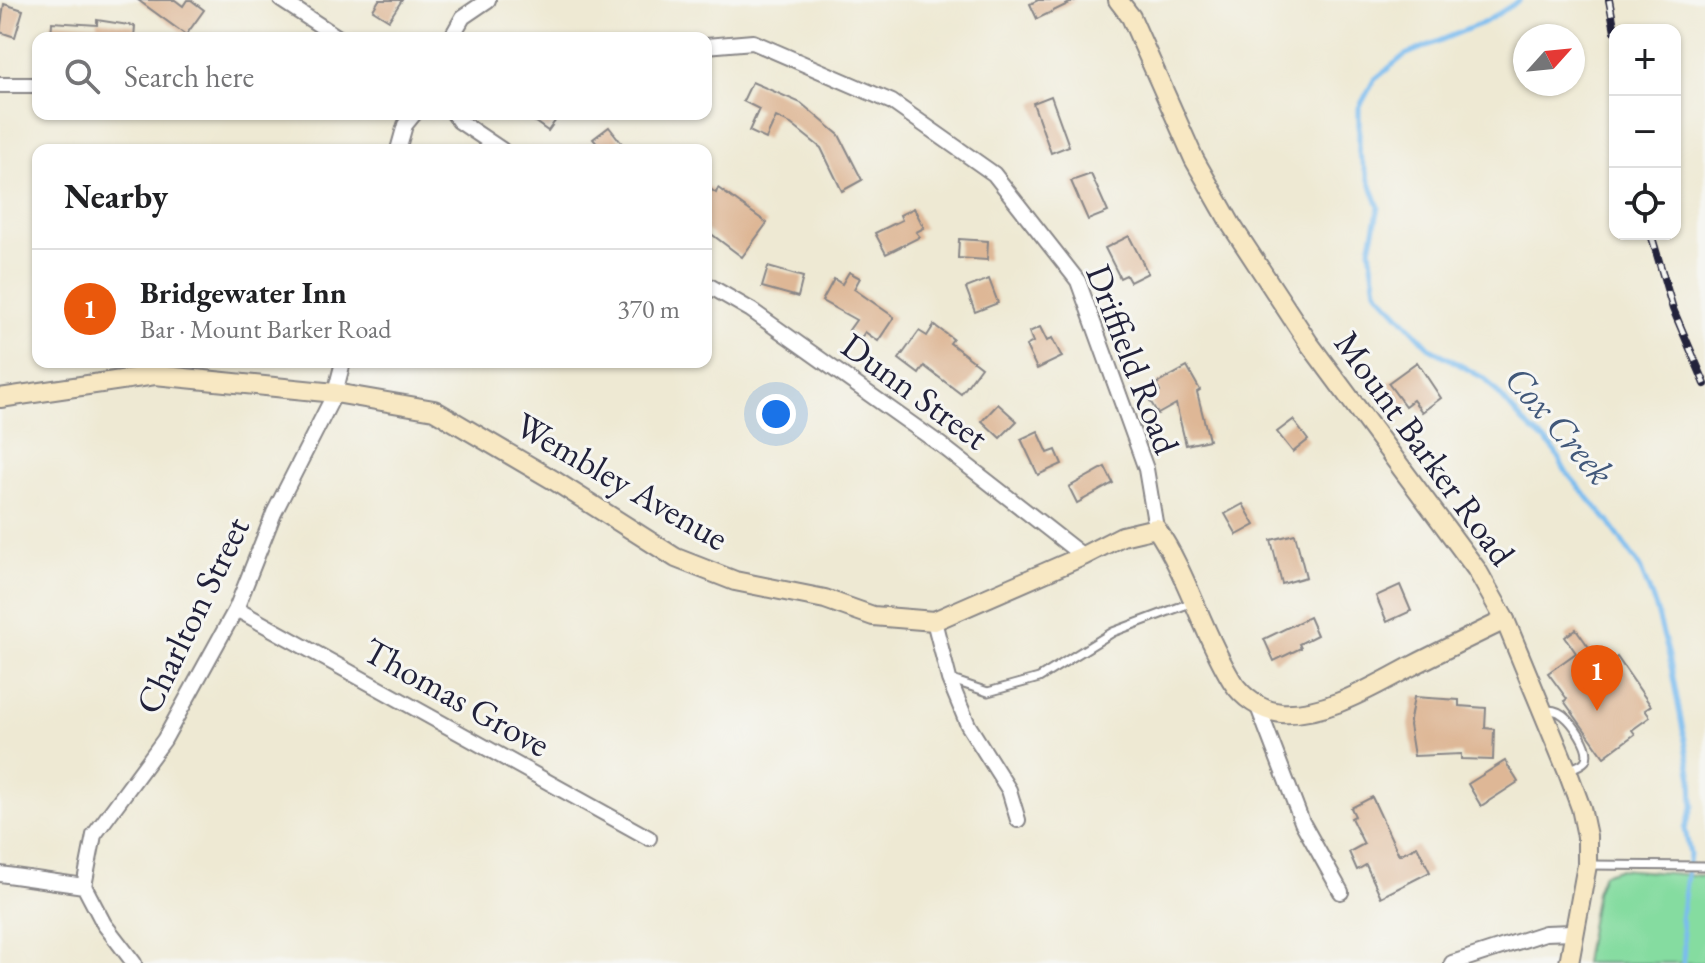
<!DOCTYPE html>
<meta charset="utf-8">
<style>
:root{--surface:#fff;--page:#f6f6f6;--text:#202124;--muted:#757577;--line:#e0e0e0;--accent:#ea580c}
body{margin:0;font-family:"EB Garamond",serif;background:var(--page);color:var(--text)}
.controls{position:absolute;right:24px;top:24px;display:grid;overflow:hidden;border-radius:16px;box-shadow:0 2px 6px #0004}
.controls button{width:72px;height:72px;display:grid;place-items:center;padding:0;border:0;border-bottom:2px solid var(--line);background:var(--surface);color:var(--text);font:40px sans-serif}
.compass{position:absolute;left:1513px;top:24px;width:72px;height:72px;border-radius:50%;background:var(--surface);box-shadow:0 2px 6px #0004;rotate:63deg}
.you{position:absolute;left:776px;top:414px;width:28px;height:28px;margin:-20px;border:6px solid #fff;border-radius:50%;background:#1a73e8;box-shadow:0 0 0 12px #1a73e833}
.badge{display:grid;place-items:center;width:52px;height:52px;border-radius:50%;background:var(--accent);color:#fff;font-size:26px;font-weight:700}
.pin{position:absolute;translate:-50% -66px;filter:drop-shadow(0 2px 4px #0008)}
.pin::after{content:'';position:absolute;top:42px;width:28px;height:24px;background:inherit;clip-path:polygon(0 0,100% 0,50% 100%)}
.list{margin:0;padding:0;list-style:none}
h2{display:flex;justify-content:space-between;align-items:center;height:104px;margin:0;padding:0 32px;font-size:34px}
h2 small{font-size:26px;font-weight:400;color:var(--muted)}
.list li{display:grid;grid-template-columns:52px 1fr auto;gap:24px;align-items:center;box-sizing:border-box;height:120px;padding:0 32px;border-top:2px solid var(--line)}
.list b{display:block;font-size:30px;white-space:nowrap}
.list p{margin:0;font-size:26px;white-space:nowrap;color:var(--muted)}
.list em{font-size:26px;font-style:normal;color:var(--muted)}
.icon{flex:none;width:44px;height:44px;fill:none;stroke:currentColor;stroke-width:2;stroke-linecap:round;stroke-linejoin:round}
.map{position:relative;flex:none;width:1705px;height:963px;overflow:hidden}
.search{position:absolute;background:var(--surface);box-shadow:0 2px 6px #0004;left:32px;top:32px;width:680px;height:88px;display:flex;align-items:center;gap:20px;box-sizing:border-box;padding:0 28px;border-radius:16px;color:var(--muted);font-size:30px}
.panel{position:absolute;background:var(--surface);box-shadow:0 2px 6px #0004;left:32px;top:144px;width:680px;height:224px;border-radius:16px}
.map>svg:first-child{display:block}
.green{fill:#85dca0;stroke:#547f6e;stroke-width:2}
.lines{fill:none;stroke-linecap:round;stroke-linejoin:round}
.stream{stroke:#7abcef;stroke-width:5}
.building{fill:#deb796}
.lane-casing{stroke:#888687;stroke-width:11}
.street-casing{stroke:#888687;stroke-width:18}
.secondary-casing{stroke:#888687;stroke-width:22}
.lane{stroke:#fff;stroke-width:7}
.street{stroke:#fff;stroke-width:14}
.secondary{stroke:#f8e8c3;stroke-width:18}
.rail-casing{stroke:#22223b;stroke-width:8}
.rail{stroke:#f6f6f2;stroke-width:5;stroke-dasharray:15;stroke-linecap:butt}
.labels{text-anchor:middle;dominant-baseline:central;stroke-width:6;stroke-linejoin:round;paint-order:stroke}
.street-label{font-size:36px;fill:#22223b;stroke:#f6f6f2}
.water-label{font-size:38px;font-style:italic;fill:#41587a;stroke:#f6f6f2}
</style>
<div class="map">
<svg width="1705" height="963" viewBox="0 0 1705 963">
<rect width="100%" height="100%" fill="#f6f6f2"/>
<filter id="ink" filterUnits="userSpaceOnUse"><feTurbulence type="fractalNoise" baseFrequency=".0125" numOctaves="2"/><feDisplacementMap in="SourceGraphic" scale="16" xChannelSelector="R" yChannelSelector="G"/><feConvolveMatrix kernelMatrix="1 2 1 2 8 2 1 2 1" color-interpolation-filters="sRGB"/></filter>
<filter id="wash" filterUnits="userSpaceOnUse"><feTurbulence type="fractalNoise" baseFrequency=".006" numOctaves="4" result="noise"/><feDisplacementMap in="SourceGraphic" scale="32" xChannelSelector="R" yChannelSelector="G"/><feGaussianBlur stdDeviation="1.8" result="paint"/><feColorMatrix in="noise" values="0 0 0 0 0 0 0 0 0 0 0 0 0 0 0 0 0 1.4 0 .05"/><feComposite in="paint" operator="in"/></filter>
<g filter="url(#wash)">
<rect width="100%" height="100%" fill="#eee9d3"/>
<!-- green -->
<polygon class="green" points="1618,869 1705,876 1705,963 1584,963 1596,892 1603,874"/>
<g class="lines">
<!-- stream -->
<polyline class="stream" points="1520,0 1485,22 1405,55 1374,80 1359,108 1359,153 1379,207 1370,249 1376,290 1430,348 1485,379 1524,423 1553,448 1566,472 1608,521 1640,567 1656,608 1669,656 1692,778 1693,805 1685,829 1690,854 1681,919 1684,944 1683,963"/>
</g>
<g id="blocks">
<!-- building -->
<g class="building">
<polygon points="138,0 175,0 183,6 187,0 191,0 204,10 186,35"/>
<polygon points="379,0 402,0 389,20 373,10"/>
<polygon points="1038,0 1076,0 1037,19 1030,4"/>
<polygon points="4,4 23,10 15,37 0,32"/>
<polygon points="97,20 135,26 134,38 51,38 52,22 97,25"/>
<polygon points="752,82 801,103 839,135 862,180 842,191 821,148 791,124 776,117 766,139 749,131 759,109 743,101"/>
<polygon points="1051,96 1069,146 1051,153 1033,103"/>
<polygon points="524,114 560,114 548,131"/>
<polygon points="609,127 627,150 602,150 593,139"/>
<polygon points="1091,174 1108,212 1088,220 1071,181"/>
<polygon points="706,186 716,193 718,188 767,223 742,257 706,230"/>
<polygon points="914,208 924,228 916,232 920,237 886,254 875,233 902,220 900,215"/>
<polygon points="1129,236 1148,273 1130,282 1126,275 1120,278 1105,248"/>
<polygon points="959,239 988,241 987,260 958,258"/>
<polygon points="768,267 803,277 798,297 762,287"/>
<polygon points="849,272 860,278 854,289 894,317 878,341 865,332 861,338 849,330 856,320 822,301 834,279 842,284"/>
<polygon points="989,279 998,303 975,312 966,288"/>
<polygon points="934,325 953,339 950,343 981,367 961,394 924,366 919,374 899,359 919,331 927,336"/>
<polygon points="1040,327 1047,341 1052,338 1062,357 1037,369 1026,346 1033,342 1029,332"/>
<polygon points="1417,362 1441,398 1422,412 1413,400 1405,406 1388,383"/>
<polygon points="1187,367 1200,390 1197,392 1209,440 1186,445 1176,404 1158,414 1149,399 1160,392 1156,384"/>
<polygon points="998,404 1017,421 1000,438 982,421"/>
<polygon points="1293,420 1308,440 1293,452 1277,432"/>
<polygon points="1038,431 1048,453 1056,450 1062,464 1038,475 1021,439"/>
<polygon points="1105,467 1113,483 1077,503 1069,487"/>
<polygon points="1243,504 1255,525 1237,535 1225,514"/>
<polygon points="1295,534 1306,577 1282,584 1271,540"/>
<polygon points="1400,585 1411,611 1387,622 1376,596"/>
<polygon points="1309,617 1317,635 1299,644 1301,648 1274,661 1264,639"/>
<polygon points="1576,629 1603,667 1617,657 1651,706 1645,710 1650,717 1632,730 1635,734 1604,757 1564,701 1567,699 1548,673 1576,653 1565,637"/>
<polygon points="1414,697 1459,700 1459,706 1486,708 1485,728 1494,729 1493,760 1461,759 1461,754 1414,756 1409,725"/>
<polygon points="1505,761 1518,782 1481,806 1468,784"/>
<polygon points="1372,797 1399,855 1417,846 1430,872 1381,897 1366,865 1357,870 1349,852 1364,844 1351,818 1355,816 1351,808"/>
</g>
</g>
</g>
<g filter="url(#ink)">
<use href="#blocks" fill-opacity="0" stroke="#888687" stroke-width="2"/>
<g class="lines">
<!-- lane casing -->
<g class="lane-casing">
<g id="lane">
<polyline points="952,680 988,692 1039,678 1113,632 1193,602"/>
<path d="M1544,710c7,0 13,0 19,5 9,7 30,34 22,46 -3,4 -12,7 -18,9"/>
<polyline points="1589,865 1705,866"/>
</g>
</g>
<!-- street casing -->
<g class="street-casing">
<g id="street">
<polyline points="281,0 339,38"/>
<polyline points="451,38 463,17 488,0"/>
<polyline points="706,46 753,42 892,102 994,174 1078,281 1146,469 1156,528"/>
<polyline points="0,85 38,85"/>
<polyline points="454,114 459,121 502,150"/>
<polyline points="398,150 405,125 414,114"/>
<polyline points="706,284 751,310 941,445 1083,556"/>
<polyline points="236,609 649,838"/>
<polyline points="934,621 949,679 968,725 1009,790 1018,820"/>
<polyline points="1258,707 1302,822 1341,892"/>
<polyline points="0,874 84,886 104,924 134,963"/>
<polyline points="84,886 94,835 164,740 236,609 274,513 335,393 343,362"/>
<polyline points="1452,963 1545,933 1573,932"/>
</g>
</g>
<!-- secondary casing -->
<g class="secondary-casing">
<g id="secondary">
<polyline points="1118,0 1131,17 1194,159 1232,226 1308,342 1477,570 1505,620 1567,770 1581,808 1587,836 1587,865 1569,963"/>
<path d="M0,398l155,-23 180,18 99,17 121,71 121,77 59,23 90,18 48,17 61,5 149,-65 39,-20 34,-8c32,47 46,104 76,153 10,16 29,30 49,32 46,3 92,-27 131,-47 31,-16 62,-31 93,-46"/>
</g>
</g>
<!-- lane -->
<use href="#lane" class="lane"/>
<!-- street -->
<use href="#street" class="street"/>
<!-- secondary -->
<use href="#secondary" class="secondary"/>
<!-- rail casing -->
<g class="rail-casing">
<g id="rail">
<polyline points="1609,0 1615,31"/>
<polyline points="1651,234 1673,309 1705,384"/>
</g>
</g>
<!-- rail -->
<use href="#rail" class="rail"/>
</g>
</g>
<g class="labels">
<!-- street labels -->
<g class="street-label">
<text transform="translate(1133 359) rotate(69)">Driffield Road</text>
<text transform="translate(915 391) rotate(36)">Dunn Street</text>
<text transform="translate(1425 448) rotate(54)">Mount Barker Road</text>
<text transform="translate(622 481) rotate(30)">Wembley Avenue</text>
<text transform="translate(192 615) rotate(-64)">Charlton Street</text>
<text transform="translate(457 697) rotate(29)">Thomas Grove</text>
</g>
<!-- water labels -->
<g class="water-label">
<text transform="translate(1560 425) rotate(49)">Cox Creek</text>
</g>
</g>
</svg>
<div class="controls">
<button>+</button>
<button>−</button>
<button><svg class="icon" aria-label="locate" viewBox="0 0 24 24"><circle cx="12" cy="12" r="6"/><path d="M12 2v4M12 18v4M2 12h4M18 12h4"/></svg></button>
</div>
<svg class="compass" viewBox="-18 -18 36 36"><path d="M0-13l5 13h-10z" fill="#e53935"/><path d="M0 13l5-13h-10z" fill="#757577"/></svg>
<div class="you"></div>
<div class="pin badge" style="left:1597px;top:711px">1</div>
<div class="search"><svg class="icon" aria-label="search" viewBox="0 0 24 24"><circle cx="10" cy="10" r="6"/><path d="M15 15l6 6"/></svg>Search here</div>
<section class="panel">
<h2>Nearby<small></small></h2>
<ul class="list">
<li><span class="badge">1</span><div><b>Bridgewater Inn</b><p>Bar · Mount Barker Road</p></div><em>370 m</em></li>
</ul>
</section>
</div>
